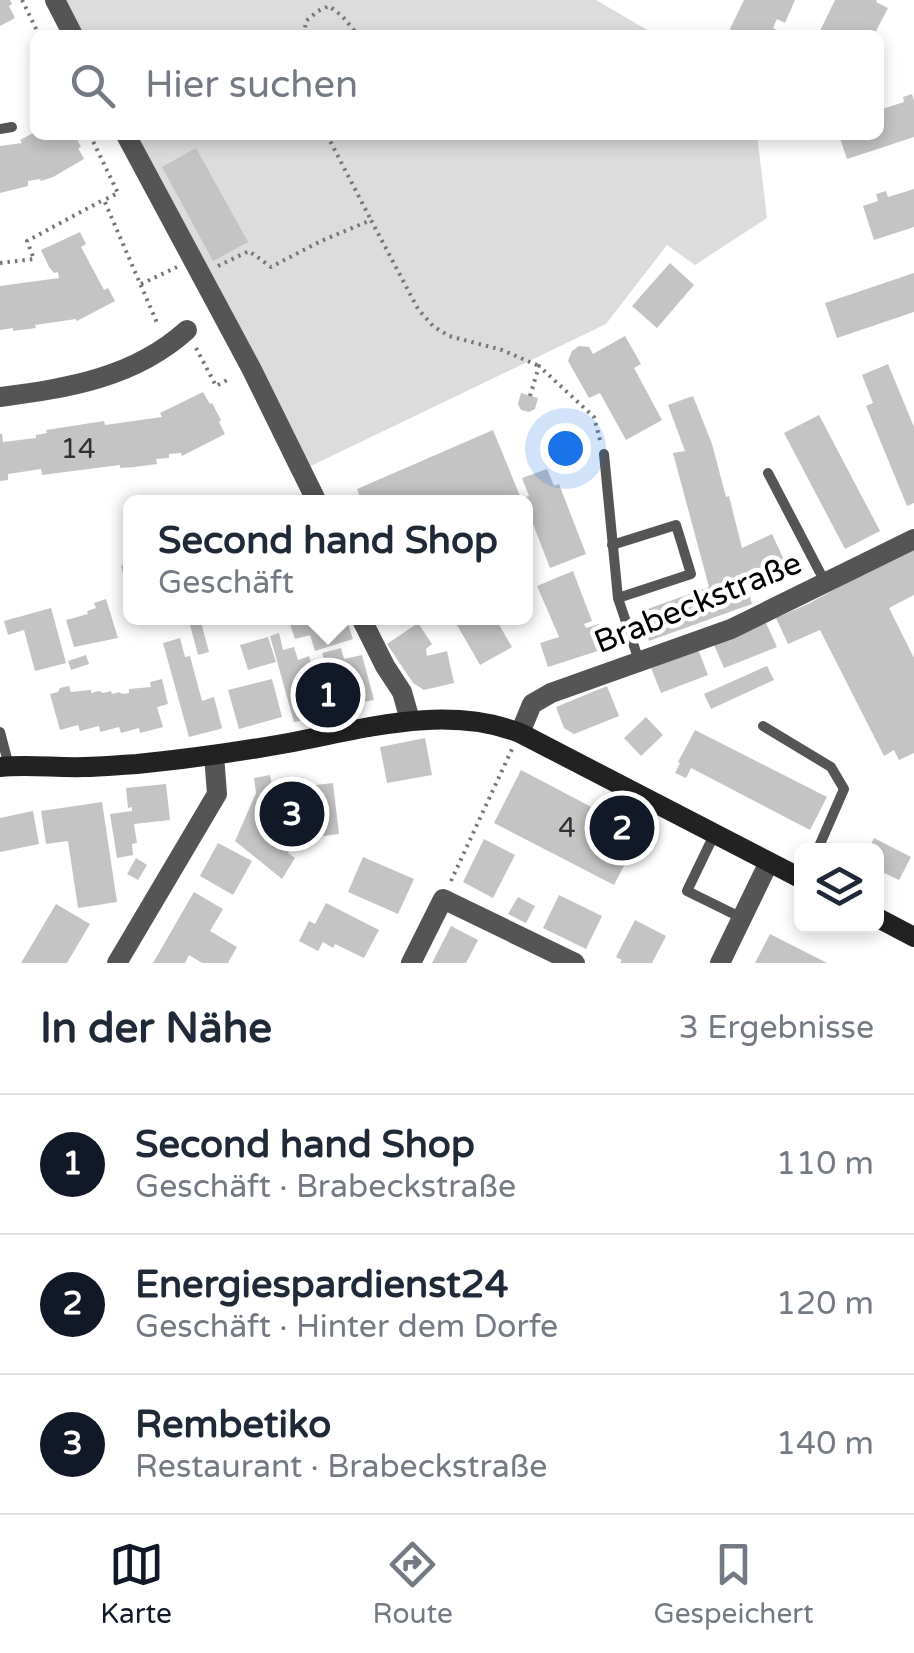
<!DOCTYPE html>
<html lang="de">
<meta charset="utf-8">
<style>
:root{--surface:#fff;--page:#f6f6f7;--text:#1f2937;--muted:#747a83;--line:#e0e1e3;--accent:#111827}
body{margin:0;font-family:"Varela Round",sans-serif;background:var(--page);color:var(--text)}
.controls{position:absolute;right:30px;bottom:30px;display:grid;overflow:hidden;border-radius:15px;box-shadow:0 5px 15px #0003}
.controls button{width:90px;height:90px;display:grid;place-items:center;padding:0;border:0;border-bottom:2px solid var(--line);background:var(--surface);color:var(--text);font:50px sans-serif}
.you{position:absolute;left:565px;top:448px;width:35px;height:35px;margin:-25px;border:8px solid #fff;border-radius:50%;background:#1a73e8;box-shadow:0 0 0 15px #1a73e833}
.badge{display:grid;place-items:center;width:65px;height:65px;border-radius:50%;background:var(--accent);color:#fff;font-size:32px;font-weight:700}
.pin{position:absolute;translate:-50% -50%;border:5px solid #fff;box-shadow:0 2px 10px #0006}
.popup{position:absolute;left:123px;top:495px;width:410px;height:130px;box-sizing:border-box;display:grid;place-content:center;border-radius:15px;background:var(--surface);filter:drop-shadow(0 2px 8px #0005);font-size:32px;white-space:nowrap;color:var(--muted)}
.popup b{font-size:38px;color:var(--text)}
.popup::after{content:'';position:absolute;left:50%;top:100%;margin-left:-20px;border:20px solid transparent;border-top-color:var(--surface)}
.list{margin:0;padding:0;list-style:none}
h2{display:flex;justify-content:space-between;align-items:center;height:130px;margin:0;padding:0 40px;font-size:42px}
h2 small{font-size:32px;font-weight:400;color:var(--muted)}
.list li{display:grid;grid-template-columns:65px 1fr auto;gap:30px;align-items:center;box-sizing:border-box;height:140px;padding:0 40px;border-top:2px solid var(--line)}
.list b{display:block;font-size:38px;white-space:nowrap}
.list p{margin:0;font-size:32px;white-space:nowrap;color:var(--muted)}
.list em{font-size:32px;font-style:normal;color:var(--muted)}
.icon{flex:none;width:55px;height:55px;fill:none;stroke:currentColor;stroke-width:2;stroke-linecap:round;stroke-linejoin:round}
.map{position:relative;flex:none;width:914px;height:963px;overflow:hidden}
.search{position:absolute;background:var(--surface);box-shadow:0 5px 15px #0003;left:30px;right:30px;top:30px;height:110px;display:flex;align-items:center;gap:25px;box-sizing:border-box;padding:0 35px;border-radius:15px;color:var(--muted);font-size:38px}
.sheet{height:550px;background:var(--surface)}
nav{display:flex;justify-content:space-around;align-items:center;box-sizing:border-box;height:140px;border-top:2px solid var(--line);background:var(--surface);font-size:28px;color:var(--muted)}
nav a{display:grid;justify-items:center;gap:5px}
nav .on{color:var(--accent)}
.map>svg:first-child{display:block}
.green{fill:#dcdcdc}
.building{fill:#c4c4c4}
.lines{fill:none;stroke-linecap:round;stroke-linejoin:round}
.path{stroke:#777;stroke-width:4;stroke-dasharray:2.5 5;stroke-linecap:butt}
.lane{stroke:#555;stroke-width:10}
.street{stroke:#555;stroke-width:20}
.secondary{stroke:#222;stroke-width:20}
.labels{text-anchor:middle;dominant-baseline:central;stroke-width:9;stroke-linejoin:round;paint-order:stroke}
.number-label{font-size:28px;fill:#313131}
.street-label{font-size:32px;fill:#000;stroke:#fff}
</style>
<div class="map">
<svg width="914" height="963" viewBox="0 0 914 963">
<rect width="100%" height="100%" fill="#fff"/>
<!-- green -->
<g class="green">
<polygon points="45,0 596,0 656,35 64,35"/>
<polygon points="118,135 757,135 767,218 695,265 667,245 606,324 292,475 237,360"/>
</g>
<!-- building -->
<g class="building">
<polygon points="0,0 10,0 12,4 9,6 15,18 0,26"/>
<polygon points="744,0 795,0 785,23 777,19 773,28 787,35 740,35 730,29"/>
<polygon points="835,0 877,0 876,2 888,8 874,35 818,35"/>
<polygon points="912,94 914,101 914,137 847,159 839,135 879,135 879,110 904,102 903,97"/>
<polygon points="35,132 35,135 75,135 81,147 78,148 84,159 53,177 41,181 40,179 28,181 28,186 0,193 0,146 22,143 20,140"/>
<polygon points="196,148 248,242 213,261 162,167"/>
<polygon points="914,189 914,227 874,240 863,206 878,201 876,194 886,191 888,197"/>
<polygon points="80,232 86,244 81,247 104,290 108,288 115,301 77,321 76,319 35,325 36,328 13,331 13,328 0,330 0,286 59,278 58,272 54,273 49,267 41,250"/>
<polygon points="670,263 694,285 657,328 632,306"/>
<polygon points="914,273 914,312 837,338 825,303"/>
<polygon points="625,336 641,364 634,368 662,420 626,440 600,393 589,398 568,361 572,351 579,346 589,347 593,354"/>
<polygon points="888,364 914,427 914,503 907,506 866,406 873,403 862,375"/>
<polygon points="203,392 210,404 212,403 221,420 219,422 225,434 182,456 181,453 169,454 169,458 156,459 157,464 134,467 120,468 120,465 42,475 41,469 8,474 8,480 0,481 0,434 2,434 3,442 36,438 36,435 47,433 46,430 104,421 105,425 162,417 160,413"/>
<polygon points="521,393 538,398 535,409 529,412 521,410 518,404"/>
<polygon points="693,396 712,444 726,497 729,496 742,548 772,534 791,575 748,590 752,604 649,641 639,612 709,587 673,453 685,451 668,405"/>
<polygon points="819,415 880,531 845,549 784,433"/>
<polygon points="493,430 522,501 518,502 362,502 357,489"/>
<polygon points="547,469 554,486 559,484 586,554 550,568 523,498 529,496 522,478"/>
<polygon points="914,546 914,595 889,608 914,658 914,753 899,760 894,750 884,756 820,630 788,644 776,618 808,604"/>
<polygon points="130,563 130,598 129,598 121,566"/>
<polygon points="573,571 592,621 584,624 586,628 599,624 607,648 548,667 540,643 559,637 537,586"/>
<polygon points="106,599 118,638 74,647 66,620 88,614 87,611 96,608 94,603"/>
<polygon points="51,608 66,663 35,671 24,630 8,635 4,621"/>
<polygon points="288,618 346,618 353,639 315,651 310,635 295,639"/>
<polygon points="453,618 495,618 512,647 480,665"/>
<polygon points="201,622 209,652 198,655 190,625"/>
<polygon points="418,623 432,644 426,649 427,656 447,651 454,683 424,690 413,683 387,644"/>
<polygon points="766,623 777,647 724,668 714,645"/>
<polygon points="279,633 283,650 294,647 298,660 309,656 311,663 324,659 322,653 341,648 344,659 362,655 374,700 322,710 316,680 335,676 334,667 314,673 312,682 300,685 296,692 304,720 294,722 270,636"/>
<polygon points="268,637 276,662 248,670 240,645"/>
<polygon points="180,638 185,657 190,656 202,701 214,697 222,728 220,729 189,737 163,643"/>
<polygon points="698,649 708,675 661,693 651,668"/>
<polygon points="86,655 89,664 71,670 68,661"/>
<polygon points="767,666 774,680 711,709 704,694"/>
<polygon points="162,679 168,704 157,707 163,727 140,733 139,728 121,733 119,727 100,732 99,726 80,731 78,725 60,730 50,694 58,692 60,688 69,686 71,692 91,690 91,693 99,691 103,693 111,691 112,694 119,692 123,694 129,693 129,689 151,687 150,682"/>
<polygon points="272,679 282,717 239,729 228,690"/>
<polygon points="607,686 619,716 574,734 564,728 556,707"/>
<polygon points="646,717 663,735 641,756 624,738"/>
<polygon points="695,730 827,797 810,830 691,768 686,778 675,773 680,763 678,762"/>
<polygon points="425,738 432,775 387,783 380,747"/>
<polygon points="521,770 641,833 614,885 494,823"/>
<polygon points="270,775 273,790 333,783 339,834 293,840 288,853 295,858 282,879 235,841 256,793 254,778"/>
<polygon points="166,784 170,820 134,824 137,843 132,844 133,855 117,858 110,814 132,811 132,807 128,808 126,788"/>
<polygon points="102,802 117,902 78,908 68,841 46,844 41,811"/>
<polygon points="33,811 39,844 0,852 0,818"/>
<polygon points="874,838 911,857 899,880 876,869 876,850 868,850"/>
<polygon points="484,839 515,855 493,898 463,882"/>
<polygon points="218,843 252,861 233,895 200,876"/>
<polygon points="363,857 414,879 398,914 348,892"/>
<polygon points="136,858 147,865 138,880 127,874"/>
<polygon points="194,892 223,909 210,931 237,947 228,963 202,963 189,955 185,963 153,963"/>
<polygon points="559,895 602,916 586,949 543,928"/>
<polygon points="518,897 535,906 526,923 508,914"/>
<polygon points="326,903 379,930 364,958 335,944 333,948 323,942 318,951 299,941 309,921 315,924"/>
<polygon points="56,904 90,924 67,963 21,963"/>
<polygon points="635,920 666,936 652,963 620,963 622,960 616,957"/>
<polygon points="451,926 478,940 466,963 432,963"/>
<polygon points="770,934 827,963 755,963"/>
</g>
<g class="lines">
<!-- path -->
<g class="path">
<polyline points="22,0 39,35"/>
<polyline points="304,35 306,21 318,11 329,6 342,16 358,35"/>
<polyline points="90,135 118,193 104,200 158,325"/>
<polyline points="327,135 371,220"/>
<polyline points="0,263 34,259 27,241 103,200"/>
<polyline points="218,266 249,251 271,267 319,242 371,220 418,309 433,326 449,336 502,350 539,366"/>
<polyline points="141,284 177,267"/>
<polyline points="196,348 216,386 231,378"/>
<polyline points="530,396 539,366 594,417 600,440"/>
<polyline points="451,881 512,749"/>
</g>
<!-- lane -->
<g class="lane">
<polyline points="0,129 12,127"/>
<polyline points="604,454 618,598 639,661"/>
<polyline points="768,473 825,582"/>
<polyline points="612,545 676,525 691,574 618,598"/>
<polyline points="763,726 831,767 844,789 817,851"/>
<polyline points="0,732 9,766"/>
<polyline points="714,835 687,891 742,918"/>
</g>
<!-- street -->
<g class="street">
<polyline points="55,0 73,35"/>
<polyline points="126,135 251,368 317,502"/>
<path d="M0,397c68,-9 134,-19 187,-67"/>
<polyline points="361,618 385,666 402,692 410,720"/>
<polyline points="520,733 532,704 551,693 731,629 914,539"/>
<polyline points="117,963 217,794 214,755"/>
<polyline points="411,963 443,899 575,963"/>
<polyline points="720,963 769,862"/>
</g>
<!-- secondary -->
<g class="secondary">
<path d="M0,767c28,-3 56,1 84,0 17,0 35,-2 53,-3 50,-5 101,-12 151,-21 76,-14 157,-39 232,-10l282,146"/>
<polyline points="876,917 914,937"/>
</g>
</g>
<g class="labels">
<!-- number labels -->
<g class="number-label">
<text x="78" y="449">14</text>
<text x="567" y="828">4</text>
</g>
<!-- street labels -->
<g class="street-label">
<text transform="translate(698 603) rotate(-22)">Brabeckstraße</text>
</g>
</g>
</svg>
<div class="controls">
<button><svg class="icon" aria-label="layers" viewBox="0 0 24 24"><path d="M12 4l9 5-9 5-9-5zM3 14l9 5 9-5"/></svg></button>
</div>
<div class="you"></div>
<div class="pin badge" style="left:328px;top:695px">1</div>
<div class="popup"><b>Second hand Shop</b>Geschäft</div>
<div class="pin badge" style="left:622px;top:828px">2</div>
<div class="pin badge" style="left:292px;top:814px">3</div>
<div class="search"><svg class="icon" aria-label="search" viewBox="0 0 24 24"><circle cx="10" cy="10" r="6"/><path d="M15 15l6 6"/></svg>Hier suchen</div>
</div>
<section class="sheet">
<h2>In der Nähe<small>3 Ergebnisse</small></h2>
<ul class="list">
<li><span class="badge">1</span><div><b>Second hand Shop</b><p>Geschäft · Brabeckstraße</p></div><em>110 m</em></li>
<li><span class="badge">2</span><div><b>Energiespardienst24</b><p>Geschäft · Hinter dem Dorfe</p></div><em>120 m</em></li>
<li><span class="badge">3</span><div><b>Rembetiko</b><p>Restaurant · Brabeckstraße</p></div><em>140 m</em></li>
</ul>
</section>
<nav>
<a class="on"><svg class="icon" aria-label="map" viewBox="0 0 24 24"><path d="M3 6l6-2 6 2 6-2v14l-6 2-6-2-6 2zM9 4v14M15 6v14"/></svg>Karte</a>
<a><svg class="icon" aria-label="directions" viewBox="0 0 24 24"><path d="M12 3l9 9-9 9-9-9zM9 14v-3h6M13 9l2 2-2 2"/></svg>Route</a>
<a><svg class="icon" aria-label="saved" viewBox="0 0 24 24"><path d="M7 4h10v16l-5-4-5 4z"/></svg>Gespeichert</a>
</nav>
